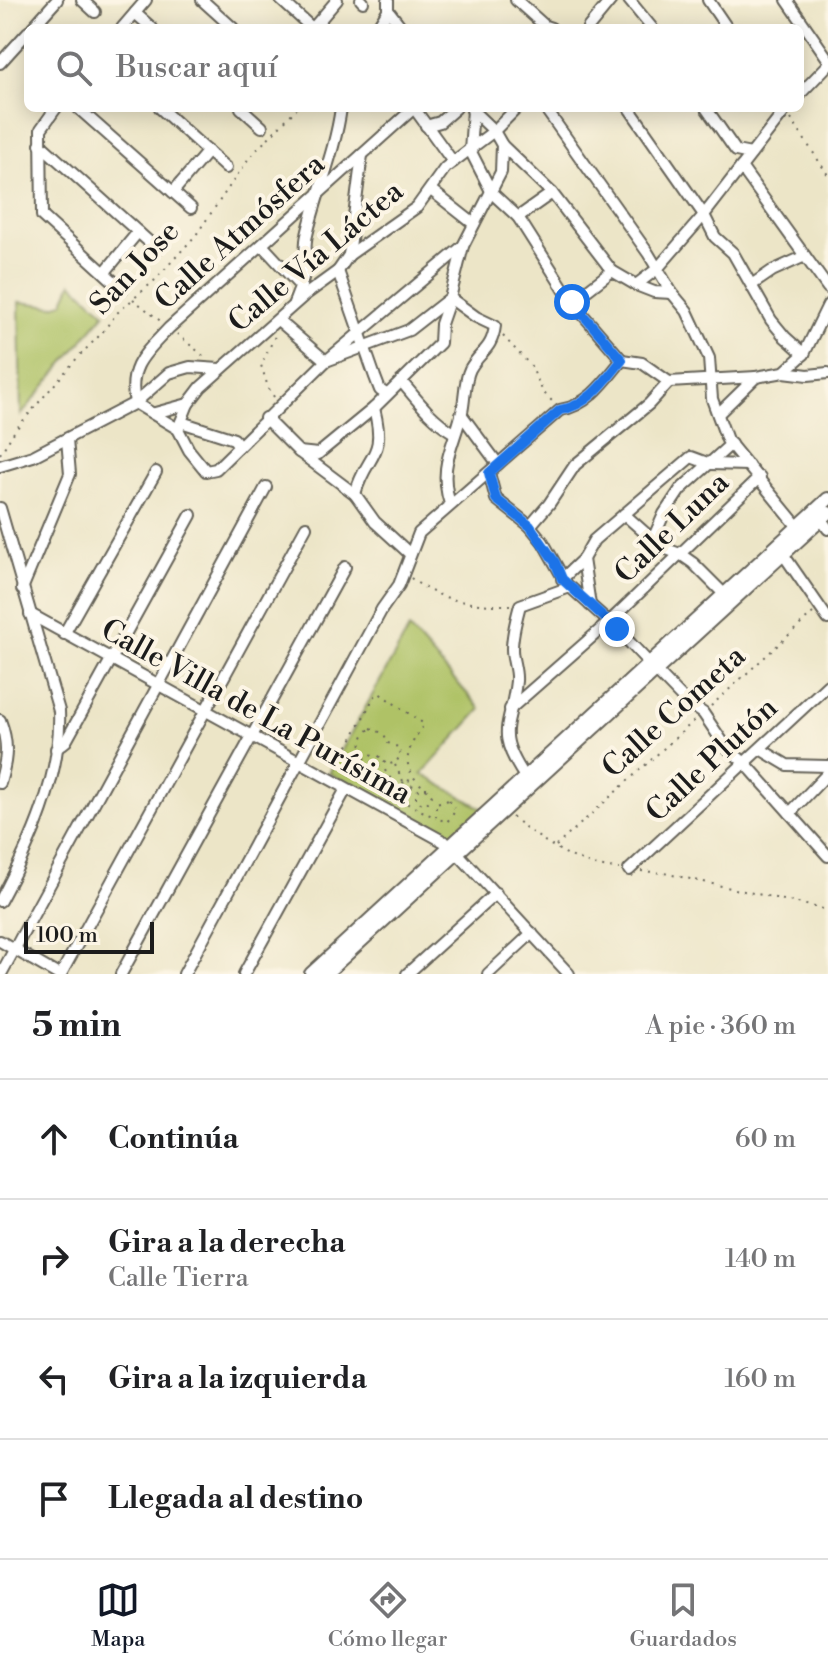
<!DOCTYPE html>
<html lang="es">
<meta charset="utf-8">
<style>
:root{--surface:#fff;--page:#f6f6f6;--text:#202124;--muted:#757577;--line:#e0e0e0;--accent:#111827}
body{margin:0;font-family:"Libre Bodoni",serif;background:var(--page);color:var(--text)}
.scale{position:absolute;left:24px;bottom:20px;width:130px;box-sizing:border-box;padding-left:8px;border:4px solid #1c1c1c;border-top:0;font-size:22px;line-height:28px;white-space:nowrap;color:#1c1c1c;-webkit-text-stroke:6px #fcf5e5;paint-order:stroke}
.stop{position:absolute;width:24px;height:24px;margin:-18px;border:6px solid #1a73e8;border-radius:50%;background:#fff}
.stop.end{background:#1a73e8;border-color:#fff;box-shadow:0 2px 8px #0008}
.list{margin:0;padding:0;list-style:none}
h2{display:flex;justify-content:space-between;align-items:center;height:104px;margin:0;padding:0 32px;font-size:34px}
h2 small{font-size:26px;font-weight:400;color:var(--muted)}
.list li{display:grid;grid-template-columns:52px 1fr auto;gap:24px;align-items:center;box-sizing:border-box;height:120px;padding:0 32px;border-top:2px solid var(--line)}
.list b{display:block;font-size:30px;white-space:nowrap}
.list p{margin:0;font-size:26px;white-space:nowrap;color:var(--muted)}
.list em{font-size:26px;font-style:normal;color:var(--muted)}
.icon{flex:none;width:44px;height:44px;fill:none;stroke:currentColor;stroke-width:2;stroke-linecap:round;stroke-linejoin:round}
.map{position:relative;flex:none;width:828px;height:974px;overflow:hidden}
.search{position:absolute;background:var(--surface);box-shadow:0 4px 20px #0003;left:24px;right:24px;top:24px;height:88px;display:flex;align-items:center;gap:20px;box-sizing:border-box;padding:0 28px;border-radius:12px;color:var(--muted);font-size:30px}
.sheet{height:584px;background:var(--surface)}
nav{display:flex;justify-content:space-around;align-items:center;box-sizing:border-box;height:112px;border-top:2px solid var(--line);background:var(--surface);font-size:22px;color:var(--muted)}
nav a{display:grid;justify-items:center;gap:4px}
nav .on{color:var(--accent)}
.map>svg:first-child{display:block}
.park{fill:#afc266;stroke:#666f41;stroke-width:2}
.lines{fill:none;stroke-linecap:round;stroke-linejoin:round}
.minor-casing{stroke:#656258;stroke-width:14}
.tertiary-casing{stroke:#656258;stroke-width:16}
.path{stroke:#656258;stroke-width:2;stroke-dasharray:2 6;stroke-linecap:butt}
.minor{stroke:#fff;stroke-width:10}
.tertiary{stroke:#fff;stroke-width:12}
.route{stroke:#1a73e8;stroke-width:10}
.labels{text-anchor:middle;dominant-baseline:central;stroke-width:8;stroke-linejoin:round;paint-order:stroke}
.street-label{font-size:30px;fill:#1c1c1c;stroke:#fcf5e5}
</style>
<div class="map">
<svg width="828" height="974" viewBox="0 0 828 974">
<rect width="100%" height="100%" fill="#fcf5e5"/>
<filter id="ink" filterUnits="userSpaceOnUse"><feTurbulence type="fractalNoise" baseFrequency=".0125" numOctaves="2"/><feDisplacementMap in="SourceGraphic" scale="16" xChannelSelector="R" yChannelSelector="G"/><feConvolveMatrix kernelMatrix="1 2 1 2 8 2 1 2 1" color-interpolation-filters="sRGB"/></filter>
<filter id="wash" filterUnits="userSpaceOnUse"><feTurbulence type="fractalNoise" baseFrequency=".006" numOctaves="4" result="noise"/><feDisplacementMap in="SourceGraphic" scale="32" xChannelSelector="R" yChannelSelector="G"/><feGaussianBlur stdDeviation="1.8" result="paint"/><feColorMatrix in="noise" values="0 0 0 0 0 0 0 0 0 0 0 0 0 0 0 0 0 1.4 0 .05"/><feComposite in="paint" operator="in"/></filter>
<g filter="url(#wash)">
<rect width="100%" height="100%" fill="#ece5c7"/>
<!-- park -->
<g class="park">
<polygon points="72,283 105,313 21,415 19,302 53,306 63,303"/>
<polygon points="409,629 481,709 422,774 483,809 451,839 329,773"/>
</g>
</g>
<g filter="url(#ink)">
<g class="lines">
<!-- minor casing -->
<g class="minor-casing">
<g id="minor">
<polyline points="82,0 95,12"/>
<polyline points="202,0 233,28"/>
<polyline points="281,0 312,28"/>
<polyline points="361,0 363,2"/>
<polyline points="516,0 545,26 551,28"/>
<polyline points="629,0 652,28"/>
<polyline points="708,0 727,28"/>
<polyline points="787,0 828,59"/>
<polyline points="388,10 402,28"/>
<polyline points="135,13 152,28"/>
<polyline points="32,28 57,0"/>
<polyline points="122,28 146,0"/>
<polyline points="313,28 337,0"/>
<polyline points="377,28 388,10 388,0"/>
<polyline points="588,28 611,0"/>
<polyline points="0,63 28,32"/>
<polyline points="800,94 828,65"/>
<polyline points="56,108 41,129 42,216 122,289"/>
<polyline points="78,108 191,208"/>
<polyline points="160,108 226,168"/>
<polyline points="241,108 262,127"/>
<polyline points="545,108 648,253 672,293 687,311 709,358 712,399 727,440 798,527"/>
<polyline points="629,108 704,215 715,237 733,253 771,320 785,337 804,354"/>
<polyline points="706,108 736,151 751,154"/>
<polyline points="472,110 494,131 502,145 552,193 612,271 636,285 654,292 672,293"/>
<polyline points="473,110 470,150 492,193 518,217 572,302 622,360"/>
<polyline points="426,126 440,122 456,108"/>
<polyline points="40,144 157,249"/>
<path d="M453,162l-39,-54 -245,220c-23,25 -42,38 -34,75l43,26 11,21 17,21 10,-2 110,-108 137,-115"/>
<polyline points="741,167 828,288"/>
<polyline points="431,190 474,224"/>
<polyline points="173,192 208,151"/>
<polyline points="518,217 552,193"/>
<polyline points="262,245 301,287"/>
<polyline points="349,255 362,155"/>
<polyline points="338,271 375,377 380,390 386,394"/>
<polyline points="105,272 138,232"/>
<polyline points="753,284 772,271 805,256"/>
<polyline points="636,285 657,269 704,215 787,108"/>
<polyline points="572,302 612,271"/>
<path d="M294,303c5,-12 10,-23 11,-36 2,-11 -1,-21 2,-32 10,-43 28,-83 34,-127"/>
<polyline points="278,320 326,361 409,330 450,298 463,246 501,172 502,145"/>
<polyline points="784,372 808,375 828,373"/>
<path d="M401,381c17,20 30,38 53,52"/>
<polyline points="669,382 756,377"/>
<polyline points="155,413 188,404"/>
<polyline points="461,414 498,464"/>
<polyline points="718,414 756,377 784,372 804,354 828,305"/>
<polyline points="265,418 299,452 355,494 375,522 410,554"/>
<polyline points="181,422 234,439 239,446"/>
<polyline points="178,429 188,404 201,387 305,295 338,271 349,255 417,207 445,168 494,131 517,108"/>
<path d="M299,452l19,2 56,-46 66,-65 1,-19 9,-26 26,19 19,9c-3,24 -15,25 -25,43 -6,12 -5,30 -8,43 -9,36 -24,54 -12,92"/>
<polyline points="0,466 33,456 135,403 169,373 190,367 220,369"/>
<polyline points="489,473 496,499 530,526 543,542 566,583"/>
<path d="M355,494c12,-42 32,-35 19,-86"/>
<path d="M0,508l59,203c3,65 -29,134 -59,190"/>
<polyline points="624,514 661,547 680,554 693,563 727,597"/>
<polyline points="821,519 828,529"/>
<polyline points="530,526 549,504 575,465 649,404 669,382"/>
<polyline points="653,539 664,514 680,490 731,444"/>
<polyline points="781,551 828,619"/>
<polyline points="583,559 590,605"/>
<polyline points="562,579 583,559 594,540 691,457 710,464 748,465"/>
<polyline points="22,589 70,474 67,439"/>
<polyline points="30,614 450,845 569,974"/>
<polyline points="64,634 156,472"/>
<polyline points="656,671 685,701 703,713 726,747 746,764 828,856"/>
<polyline points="510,709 609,622 760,477"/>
<path d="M0,720c9,24 7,39 0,63"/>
<polyline points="56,749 66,741 191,515"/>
<polyline points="760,749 787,765 828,766"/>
<path d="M525,777c-31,-47 -14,-49 -9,-96 1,-11 -4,-21 -4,-32 0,-15 4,-29 8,-44l50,-18 47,42 32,34"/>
<polyline points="790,813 828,773"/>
<polyline points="629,870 828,685"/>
<polyline points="0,941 57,974"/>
<polyline points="1,974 266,487"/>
<polyline points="61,974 306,527"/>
<polyline points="121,974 345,567"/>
<path d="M184,974l198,-365 17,-24 20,-52 141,-123c28,-4 45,-29 62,-50l20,3 27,19"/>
<polyline points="244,974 346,789"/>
<polyline points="407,974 496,893"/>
<polyline points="488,974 532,933"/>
</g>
</g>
<!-- tertiary casing -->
<g class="tertiary-casing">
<g id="tertiary">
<polyline points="311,974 828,499"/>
<polyline points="325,974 828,513"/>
</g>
</g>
<!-- path -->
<g class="path">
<polyline points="791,119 828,175"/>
<polyline points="133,299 163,323"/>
<polyline points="177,334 206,358"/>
<polyline points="503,336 531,366 543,392 554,403"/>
<polyline points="274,397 268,387 261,365 276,334"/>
<polyline points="0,454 16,429 78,357 101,334 117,313 154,281 196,235 249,158 297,108"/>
<path d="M411,578c27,23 64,28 99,27"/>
<polyline points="711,706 813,613"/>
<path d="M371,728l13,6 4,9 10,4 3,8 -5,7 -9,3 -9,-10c-20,1 -21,-17 -7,-27z"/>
<polyline points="395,765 403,781"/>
<polyline points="412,787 407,791 402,785 405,779 413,782 412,787 417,790"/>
<path d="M427,788h-6l-5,5v6l6,5 6,-2 4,-6c-5,-7 -9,-9 -14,-14 -20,-20 -7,-38 6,-58l-45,-31 -5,4 -27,51 37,21 24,35 28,14"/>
<polygon points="449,800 456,810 447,822 436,818 436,803"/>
<path d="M512,817c31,25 67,50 107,52"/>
<polyline points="556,846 694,721"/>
<polyline points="641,871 664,873 828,910"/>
</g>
<!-- minor -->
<use href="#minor" class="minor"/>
<!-- tertiary -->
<use href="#tertiary" class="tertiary"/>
</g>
</g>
<g class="lines" filter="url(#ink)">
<!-- route -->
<path class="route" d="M572,302l50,58c-17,21 -34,46 -62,50l-71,63 7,26 34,27 25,36 7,17 55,50"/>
</g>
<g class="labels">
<!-- street labels -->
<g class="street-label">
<text transform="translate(240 232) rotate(-42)">Calle Atmósfera</text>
<text transform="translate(316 257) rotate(-40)">Calle Vía Láctea</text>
<text transform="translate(135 268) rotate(-47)">San Jose</text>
<text transform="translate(672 528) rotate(-44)">Calle Luna</text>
<text transform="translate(256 712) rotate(29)">Calle Villa de La Purísima</text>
<text transform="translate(674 712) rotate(-42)">Calle Cometa</text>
<text transform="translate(712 760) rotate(-43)">Calle Plutón</text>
</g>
</g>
</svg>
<div class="scale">100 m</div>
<div class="stop" style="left:572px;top:302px"></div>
<div class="stop end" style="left:617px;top:629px"></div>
<div class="search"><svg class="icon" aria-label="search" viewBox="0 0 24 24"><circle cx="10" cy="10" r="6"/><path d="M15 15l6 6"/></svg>Buscar aquí</div>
</div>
<section class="sheet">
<h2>5 min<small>A pie · 360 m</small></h2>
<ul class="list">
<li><svg class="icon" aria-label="ahead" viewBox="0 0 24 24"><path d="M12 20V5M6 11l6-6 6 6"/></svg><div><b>Continúa</b></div><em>60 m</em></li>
<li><svg class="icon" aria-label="right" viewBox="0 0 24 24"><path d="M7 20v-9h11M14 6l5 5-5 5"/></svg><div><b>Gira a la derecha</b><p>Calle Tierra</p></div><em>140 m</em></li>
<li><svg class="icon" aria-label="left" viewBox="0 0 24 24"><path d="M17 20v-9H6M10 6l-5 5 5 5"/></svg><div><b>Gira a la izquierda</b></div><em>160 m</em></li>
<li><svg class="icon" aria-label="arrive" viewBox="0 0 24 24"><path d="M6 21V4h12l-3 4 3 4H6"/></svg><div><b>Llegada al destino</b></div></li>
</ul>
</section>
<nav>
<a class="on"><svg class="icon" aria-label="map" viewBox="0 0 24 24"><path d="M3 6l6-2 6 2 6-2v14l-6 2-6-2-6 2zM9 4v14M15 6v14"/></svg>Mapa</a>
<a><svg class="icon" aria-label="directions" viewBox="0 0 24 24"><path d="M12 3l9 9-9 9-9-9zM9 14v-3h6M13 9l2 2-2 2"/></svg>Cómo llegar</a>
<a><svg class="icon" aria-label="saved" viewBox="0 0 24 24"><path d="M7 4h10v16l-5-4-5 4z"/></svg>Guardados</a>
</nav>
